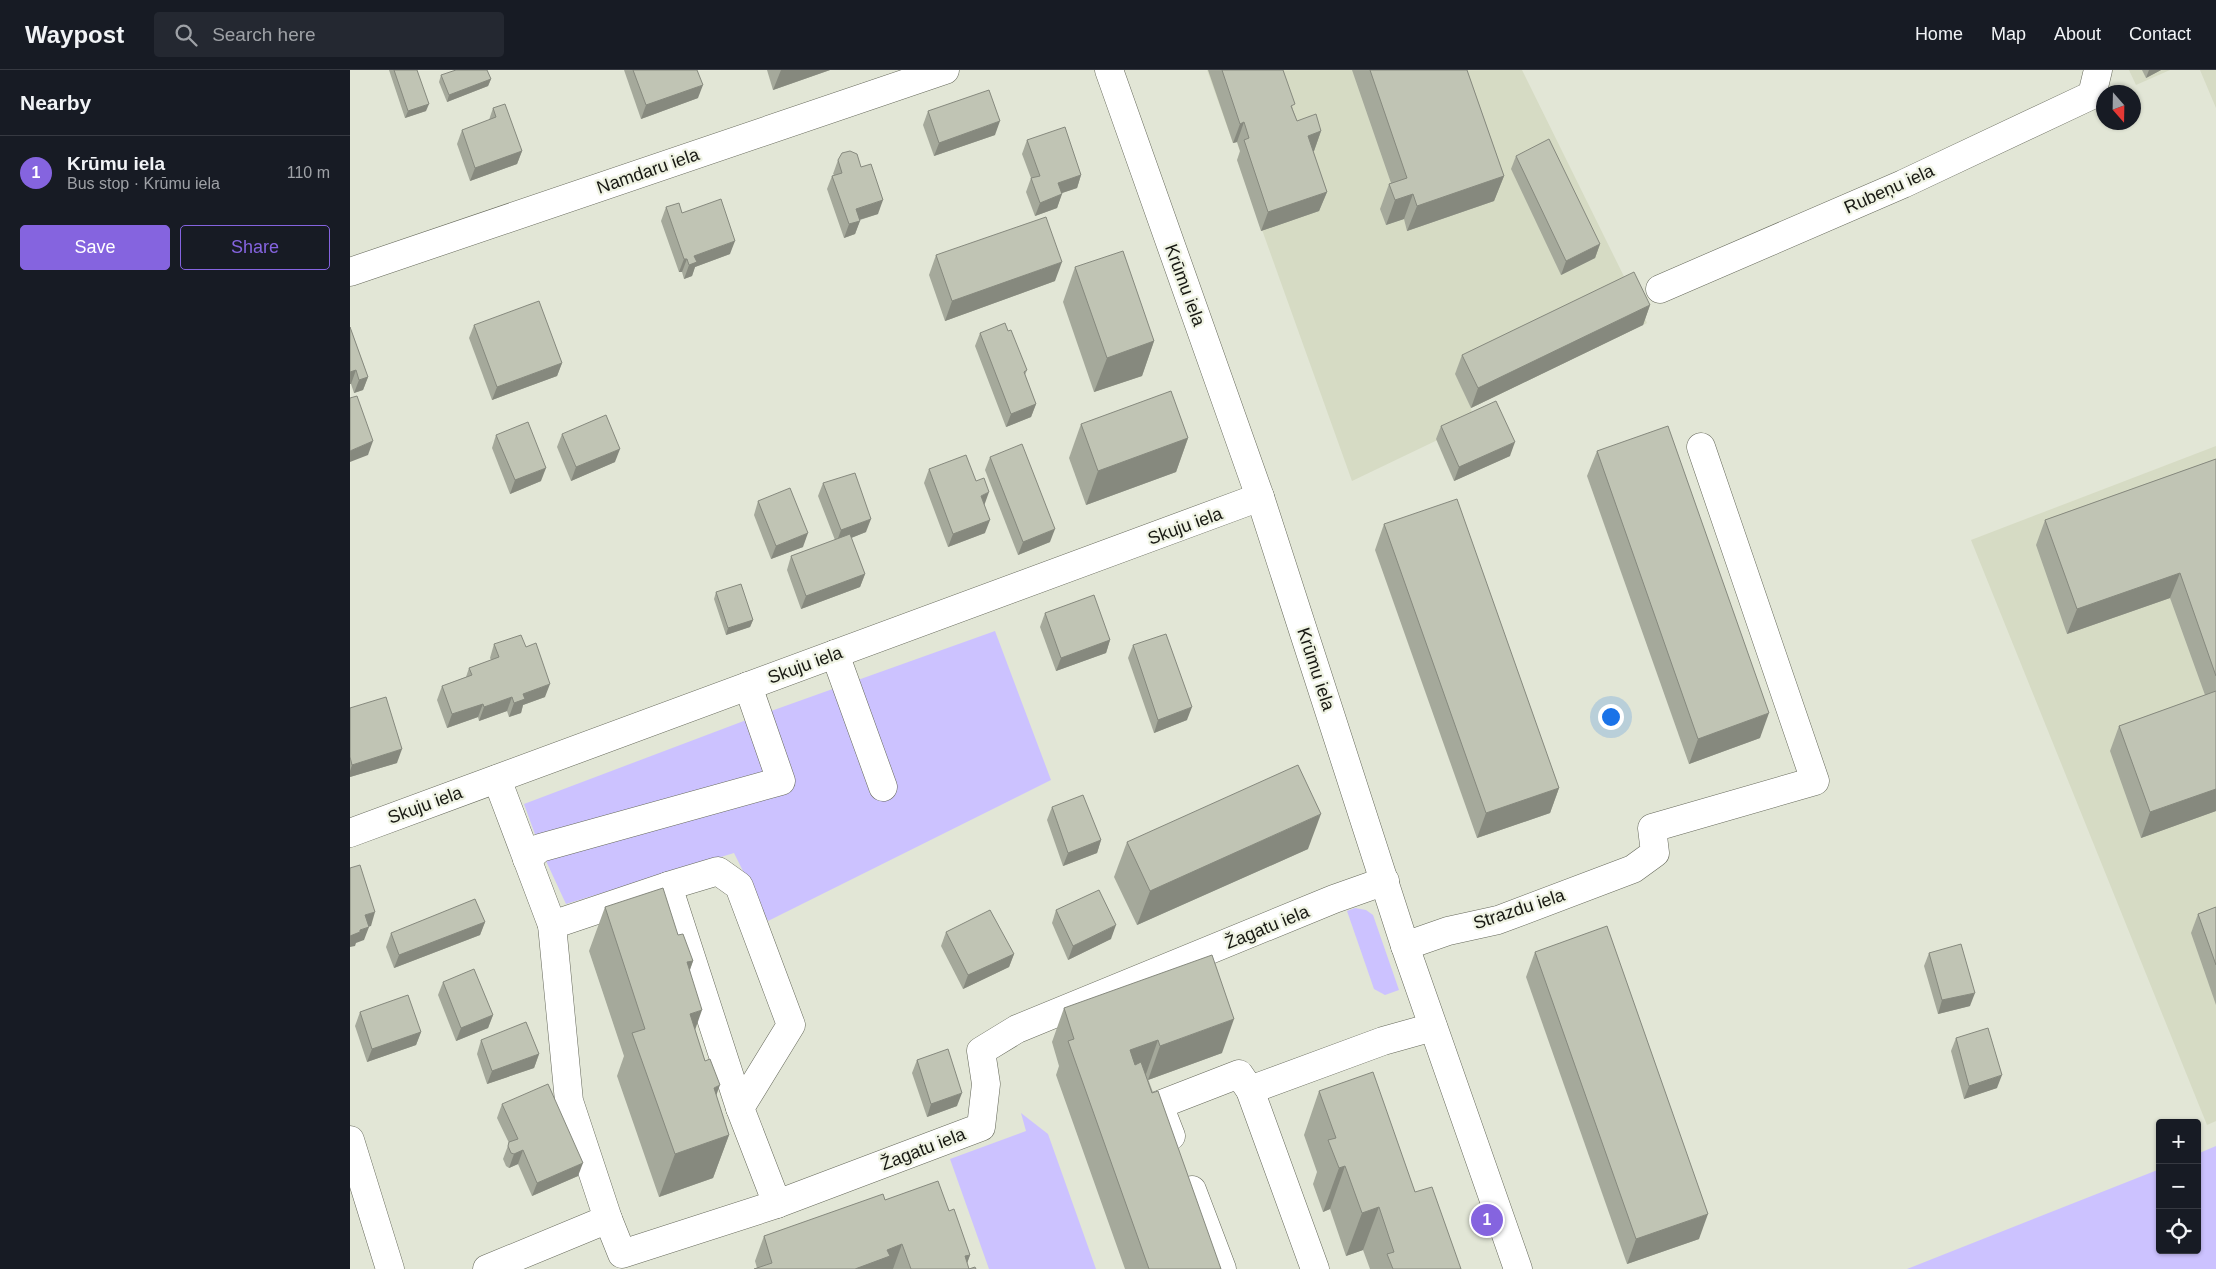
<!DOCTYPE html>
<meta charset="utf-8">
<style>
:root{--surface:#171b24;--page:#242831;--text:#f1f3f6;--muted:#9ea1a6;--line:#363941;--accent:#8564df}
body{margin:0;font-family:Arial,sans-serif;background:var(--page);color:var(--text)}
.controls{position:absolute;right:15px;bottom:15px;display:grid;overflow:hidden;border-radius:5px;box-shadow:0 1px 4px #0004}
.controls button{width:45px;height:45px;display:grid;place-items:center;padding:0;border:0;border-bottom:1px solid var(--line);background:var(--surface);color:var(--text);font:25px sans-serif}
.compass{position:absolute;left:1746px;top:15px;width:45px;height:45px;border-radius:50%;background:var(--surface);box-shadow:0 1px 4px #0004;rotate:160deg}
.you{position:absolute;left:1260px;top:646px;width:18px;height:18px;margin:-12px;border:4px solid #fff;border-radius:50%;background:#1a73e8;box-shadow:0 0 0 8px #1a73e833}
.badge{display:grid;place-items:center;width:32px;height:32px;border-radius:50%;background:var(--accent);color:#fff;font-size:16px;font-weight:700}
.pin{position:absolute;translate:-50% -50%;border:2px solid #fff;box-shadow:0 1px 5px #0006}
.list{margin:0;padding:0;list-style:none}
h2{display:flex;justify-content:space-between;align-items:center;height:65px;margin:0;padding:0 20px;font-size:21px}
h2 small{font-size:16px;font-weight:400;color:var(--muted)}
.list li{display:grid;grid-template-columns:32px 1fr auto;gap:15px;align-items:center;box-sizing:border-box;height:75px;padding:0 20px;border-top:1px solid var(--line)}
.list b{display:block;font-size:19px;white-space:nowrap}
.list p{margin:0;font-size:16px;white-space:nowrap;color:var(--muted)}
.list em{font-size:16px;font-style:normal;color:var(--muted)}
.actions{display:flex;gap:10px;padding:15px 20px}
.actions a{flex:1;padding:11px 0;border:1px solid var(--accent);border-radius:5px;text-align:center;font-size:18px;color:var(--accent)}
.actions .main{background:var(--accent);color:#fff}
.icon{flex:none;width:28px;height:28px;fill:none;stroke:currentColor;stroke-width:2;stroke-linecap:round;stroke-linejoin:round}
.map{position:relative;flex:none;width:1866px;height:1199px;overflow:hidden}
header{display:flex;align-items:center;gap:30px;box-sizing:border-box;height:70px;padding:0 25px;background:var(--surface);border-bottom:1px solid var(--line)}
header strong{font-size:24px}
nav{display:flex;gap:28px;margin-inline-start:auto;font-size:18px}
.search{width:350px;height:45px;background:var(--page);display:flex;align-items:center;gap:12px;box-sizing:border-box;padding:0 18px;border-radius:5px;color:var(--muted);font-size:19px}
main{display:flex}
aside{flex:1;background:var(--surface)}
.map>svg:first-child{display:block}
.built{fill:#d6dbc4}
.green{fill:#ccc2ff}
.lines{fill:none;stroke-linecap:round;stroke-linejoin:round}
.minor-casing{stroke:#65685a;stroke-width:29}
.minor{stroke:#fff;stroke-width:28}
.wall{fill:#a5a99b}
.shaded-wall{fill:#86897e}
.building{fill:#c0c4b4;stroke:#86897e}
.labels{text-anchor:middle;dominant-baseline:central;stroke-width:4.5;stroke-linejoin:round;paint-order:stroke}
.street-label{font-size:18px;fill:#181913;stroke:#eff3e3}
</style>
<header>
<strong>Waypost</strong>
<div class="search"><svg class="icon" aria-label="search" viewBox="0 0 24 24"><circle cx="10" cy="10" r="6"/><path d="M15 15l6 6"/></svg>Search here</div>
<nav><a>Home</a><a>Map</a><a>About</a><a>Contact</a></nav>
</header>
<main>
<aside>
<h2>Nearby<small></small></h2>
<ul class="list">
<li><span class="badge">1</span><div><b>Krūmu iela</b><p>Bus stop · Krūmu iela</p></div><em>110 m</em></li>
</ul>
<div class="actions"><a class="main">Save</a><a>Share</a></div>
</aside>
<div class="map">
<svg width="1866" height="1199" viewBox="0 0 1866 1199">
<rect width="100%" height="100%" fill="#e2e6d6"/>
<!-- built -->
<g class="built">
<polygon points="857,0 1172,0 1297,253 1121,338 1123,353 1002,411 887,90 892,88 887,72 883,73"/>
<polygon points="1779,0 1820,0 1786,15"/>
<polygon points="1850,0 1866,0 1866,38"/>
<polygon points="1866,376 1866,1051 1857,1055 1621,470"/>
</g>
<!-- green -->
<g class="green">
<polygon points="645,561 701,710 418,851 384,783 216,834 190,778 174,734 407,646"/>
<polygon points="1005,838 1016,840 1023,845 1049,920 1035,925 1024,919 997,841"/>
<polygon points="671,1043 698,1064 746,1199 639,1199 600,1089 676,1061"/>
<polygon points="1866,1076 1866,1199 1557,1199 1810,1099 1810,1180 1847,1180 1847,1084"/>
</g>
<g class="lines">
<!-- minor casing -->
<g class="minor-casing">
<g id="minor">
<polyline points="759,0 910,427 1055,876 1168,1199"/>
<polyline points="0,202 595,0"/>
<polyline points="1310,219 1553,114 1742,25 1748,0"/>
<polyline points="485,584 533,717"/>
<polyline points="147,709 202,855"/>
<polyline points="0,763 910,427"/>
<polyline points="177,789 190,778 431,711 398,616"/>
<polyline points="318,816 390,1038"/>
<polyline points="1055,876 1098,861 1148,850 1283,799 1305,783 1302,758 1465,711 1351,377"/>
<polyline points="900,1020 1033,971 1083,957"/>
<polyline points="821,1066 809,1035 889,1004 900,1020 965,1199"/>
<polyline points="0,1070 40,1199"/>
<polyline points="842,1120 872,1199"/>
<polyline points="258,1149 219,1031 202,855 318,816 368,801 389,816 441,955 390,1038 427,1134"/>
<polyline points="137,1199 258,1149 272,1184 427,1134 631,1057 636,1014 631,981 667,959 984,829 1035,811"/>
</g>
</g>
<!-- minor -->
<use href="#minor" class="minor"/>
</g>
<!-- wall -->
<g class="wall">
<polygon points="39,0 67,0 76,41 55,48"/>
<polygon points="274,0 347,0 348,28 291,49"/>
<polygon points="417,0 480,0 423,20"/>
<polygon points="858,0 933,0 943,40 947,51 971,61 964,81 963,81 977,122 969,141 911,161 887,90 890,81 887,72 883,73"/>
<polygon points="1002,0 1117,0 1154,106 1144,131 1057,161 1054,149 1036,155 1030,139 1039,114 1041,113"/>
<polygon points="1792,0 1811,0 1796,8"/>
<polygon points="91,5 141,9 138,16 97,32 89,12"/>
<polygon points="143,38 172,81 167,94 120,111 107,74 112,60 139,50"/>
<polygon points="578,41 645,65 584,86 573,55"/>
<polygon points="677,70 731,105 727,118 712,123 707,138 685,146 676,122 681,108 672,84"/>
<polygon points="1166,86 1250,174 1245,188 1211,205 1161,99"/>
<polygon points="488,90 528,144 510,150 505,164 494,168 477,119 482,106 484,105 483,104"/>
<polygon points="316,137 332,143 380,184 345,197 342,206 334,209 332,202 329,202 311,151"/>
<polygon points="586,185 705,211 595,251 579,205"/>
<polygon points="725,197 804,271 792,306 744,322 713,232"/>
<polygon points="1300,235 1293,255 1121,338 1105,304 1112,285"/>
<polygon points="124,255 212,293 207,306 142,330 119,268"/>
<polygon points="0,257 18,307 13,320 4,323 1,314"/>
<polygon points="658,261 677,300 675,305 686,334 681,347 656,357 625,276 630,263"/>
<polygon points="731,354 838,368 826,402 736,435 719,388"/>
<polygon points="1091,356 1160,386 1104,411 1086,369"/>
<polygon points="212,364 265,392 221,411 207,377"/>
<polygon points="146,365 191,411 160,424 142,378"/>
<polygon points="1247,381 1410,668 1339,694 1237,406"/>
<polygon points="640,387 700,472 668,485 635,400"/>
<polygon points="1866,389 1866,741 1791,768 1760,681 1769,656 1855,625 1820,528 1717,564 1686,475 1695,450"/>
<polygon points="579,399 634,435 635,463 598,477 574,413"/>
<polygon points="473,413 516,462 501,468 515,504 510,517 451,539 437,500 441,486 485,470 468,426"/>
<polygon points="408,431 453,477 421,489 404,445"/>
<polygon points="1034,454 1209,718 1200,743 1127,768 1025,480"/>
<polygon points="366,522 403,550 400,557 376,565 364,529"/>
<polygon points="695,543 760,570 756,583 706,601 690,557"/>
<polygon points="144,574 195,627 173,635 171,643 159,647 157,641 129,651 128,647 97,658 87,630 92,616 116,607 119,598 141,590 140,588"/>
<polygon points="783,575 837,650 804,663 778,588"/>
<polygon points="0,638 47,693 0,707"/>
<polygon points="702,737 751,770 747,783 713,796 697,750"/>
<polygon points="777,772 958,779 787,855 764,807"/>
<polygon points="255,837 328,865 343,891 340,900 345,960 379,1065 363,1108 309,1127 267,1006 274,986 239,881"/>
<polygon points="1866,837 1866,935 1841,863 1848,844"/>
<polygon points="706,840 761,869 718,890 702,853"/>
<polygon points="135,852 130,865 44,898 36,877 41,863"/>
<polygon points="596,862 664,884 659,897 613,919 591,876"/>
<polygon points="1185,882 1349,1169 1277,1194 1176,907"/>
<polygon points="1579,883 1620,936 1588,944 1574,896"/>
<polygon points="93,912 143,945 138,958 106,971 88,925"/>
<polygon points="714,938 872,983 798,1010 796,1004 871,1199 775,1199 706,1005 709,996 702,972"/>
<polygon points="10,942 71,962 66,975 17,992 5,956"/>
<polygon points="1606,968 1647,1018 1614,1029 1601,981"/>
<polygon points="131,970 189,984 184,998 137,1014 127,984"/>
<polygon points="567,990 607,1036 577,1047 562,1003"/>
<polygon points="969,1021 1065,1122 1111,1199 1020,1199 1013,1180 996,1186 980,1139 973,1142 963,1114 967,1102 954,1065"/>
<polygon points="152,1034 228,1106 182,1126 168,1094 159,1098 156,1096 153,1089 159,1073 147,1048"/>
<polygon points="535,1130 599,1141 620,1185 617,1193 619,1199 626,1199 404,1199 407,1198 405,1191 414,1166"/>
</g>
<!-- shaded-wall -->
<g class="shaded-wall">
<polygon points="431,0 480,0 423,20"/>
<polygon points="1799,0 1811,0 1796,8"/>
<polygon points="141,9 138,16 97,32 99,25"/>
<polygon points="353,15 348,28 291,49 296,35"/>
<polygon points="79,34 76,41 55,48 58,41"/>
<polygon points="650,51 645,65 584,86 589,73"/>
<polygon points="894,52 887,72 883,73 890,54"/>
<polygon points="971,61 964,81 951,86 958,66"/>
<polygon points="172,81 167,94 120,111 125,98"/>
<polygon points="731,105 727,118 703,126 708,113"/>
<polygon points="1154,106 1144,131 1057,161 1067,136"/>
<polygon points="977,122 969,141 911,161 918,142"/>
<polygon points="712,124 707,138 685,146 690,133"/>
<polygon points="1063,124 1054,149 1036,155 1045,130"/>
<polygon points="533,130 528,144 502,152 506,139"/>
<polygon points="510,151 505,164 494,168 499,154"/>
<polygon points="385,171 380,184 345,197 342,206 334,209 339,195 344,186"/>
<polygon points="1250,174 1245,188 1211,205 1216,191"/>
<polygon points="334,189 337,189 332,202 329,202"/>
<polygon points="712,192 705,211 595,251 602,231"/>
<polygon points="1300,235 1293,255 1121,338 1128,318"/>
<polygon points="804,271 792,306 744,322 757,288"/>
<polygon points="212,293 207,306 142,330 147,317"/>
<polygon points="6,300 1,314 0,314 0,302"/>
<polygon points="18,307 13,320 4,323 9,310"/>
<polygon points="686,334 681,347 656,357 661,344"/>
<polygon points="838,368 826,402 736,435 748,401"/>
<polygon points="23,371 18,385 0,392 0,381"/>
<polygon points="1165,372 1160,386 1104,411 1109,397"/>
<polygon points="270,379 265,392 221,411 226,397"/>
<polygon points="196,398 191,411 160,424 165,410"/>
<polygon points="639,422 634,436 631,426"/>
<polygon points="521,449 516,462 486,474 491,460"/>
<polygon points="640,450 635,463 598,477 603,464"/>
<polygon points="705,459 700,472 668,485 673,472"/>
<polygon points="458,463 453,477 421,489 426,476"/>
<polygon points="1830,503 1820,528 1717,564 1727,539"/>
<polygon points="515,504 510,517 451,539 456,526"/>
<polygon points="403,550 400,557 376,565 378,558"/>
<polygon points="760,570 756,583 706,601 711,588"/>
<polygon points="200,614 195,627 173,635 171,643 159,647 164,633 173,624"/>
<polygon points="162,627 157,641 129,651 134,637"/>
<polygon points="133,634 128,647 97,658 102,644"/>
<polygon points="842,637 837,650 804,663 808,650"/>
<polygon points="1419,643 1410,668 1339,694 1348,669"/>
<polygon points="52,679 47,693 0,707 0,701 2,695"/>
<polygon points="1209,718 1200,743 1127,768 1136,743"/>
<polygon points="1866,719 1866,741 1791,768 1800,742"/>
<polygon points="971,744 958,779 787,855 800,821"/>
<polygon points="751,770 747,783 713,796 718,783"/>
<polygon points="25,842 21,856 10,859 15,845"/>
<polygon points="135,852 130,865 44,898 49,885"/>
<polygon points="766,855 761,869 718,890 723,876"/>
<polygon points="19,857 14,870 6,873 5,876 0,877 0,866 10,860"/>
<polygon points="664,884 659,897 613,919 618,905"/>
<polygon points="343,891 327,934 337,892"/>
<polygon points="1625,923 1620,936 1588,944 1592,930"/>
<polygon points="352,940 337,983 340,944"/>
<polygon points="143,945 138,958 106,971 111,958"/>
<polygon points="884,949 872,983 798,1010 810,976"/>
<polygon points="71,962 66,975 17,992 22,979"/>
<polygon points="808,970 796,1004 767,1015 780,980"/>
<polygon points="189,984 184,998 137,1014 142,1001"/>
<polygon points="1652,1005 1647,1018 1614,1029 1619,1016"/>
<polygon points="370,1015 354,1059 364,1018"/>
<polygon points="612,1023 607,1036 577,1047 581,1034"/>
<polygon points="379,1065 363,1108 309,1127 325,1084"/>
<polygon points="173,1080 168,1094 159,1098 164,1084"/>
<polygon points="233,1093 228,1106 182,1126 187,1113"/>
<polygon points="995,1096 980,1139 973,1142 989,1098"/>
<polygon points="1029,1137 1013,1180 996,1186 1012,1143"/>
<polygon points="1358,1144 1349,1169 1277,1194 1286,1169"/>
<polygon points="552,1174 543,1199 505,1199 537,1180"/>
<polygon points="620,1185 615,1199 615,1186"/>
</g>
<!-- building -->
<g class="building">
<polygon points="44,0 67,0 79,34 58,41"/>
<polygon points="106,0 137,0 141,9 99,25 91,5"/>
<polygon points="283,0 347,0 353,15 296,35"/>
<polygon points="872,0 933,0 945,34 941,36 947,51 966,44 971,61 958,66 977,122 918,142 894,70 899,68 894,52 890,54"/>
<polygon points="1020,0 1117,0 1154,106 1067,136 1063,124 1045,130 1039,114 1057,108"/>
<polygon points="639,20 650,51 589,73 578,41"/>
<polygon points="155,34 172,81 125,98 112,60 146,47 143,38"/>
<polygon points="715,57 731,105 708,113 712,124 690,133 681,108 690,106 677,70"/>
<polygon points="1199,69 1250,174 1216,191 1166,86"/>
<polygon points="500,81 507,84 511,97 521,94 533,130 506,139 510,151 499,154 482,106 492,103 488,90 492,83"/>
<polygon points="371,129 385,171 344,186 347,192 339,195 337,189 334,189 316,137 329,133 332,143"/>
<polygon points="696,147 712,192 602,231 586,185"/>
<polygon points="773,181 804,271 757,288 725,197"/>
<polygon points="1284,202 1300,235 1128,318 1112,285"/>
<polygon points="189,231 212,293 147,317 124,255"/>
<polygon points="655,253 658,261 661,260 677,300 674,302 686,334 661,344 630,263"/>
<polygon points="0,257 18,307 9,310 6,300 0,302"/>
<polygon points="821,321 838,368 748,401 731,354"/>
<polygon points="7,326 23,371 0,381 0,328"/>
<polygon points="1146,331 1165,372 1109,397 1091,356"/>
<polygon points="256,345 270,379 226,397 212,364"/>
<polygon points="178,352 196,398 165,410 146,365"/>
<polygon points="1318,356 1419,643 1348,669 1247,381"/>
<polygon points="672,374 705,459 673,472 640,387"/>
<polygon points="616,385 626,411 634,408 639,422 631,426 640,450 603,464 579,399"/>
<polygon points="1866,389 1866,606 1830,503 1727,539 1695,450"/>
<polygon points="505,403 521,449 491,460 473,413"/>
<polygon points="440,418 458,463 426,476 408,431"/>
<polygon points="1107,429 1209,718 1136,743 1034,454"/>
<polygon points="500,464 515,504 456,526 441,486"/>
<polygon points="391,514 403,550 378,558 366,522"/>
<polygon points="744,525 760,570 711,588 695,543"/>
<polygon points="816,564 842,637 808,650 783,575"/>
<polygon points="171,565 176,577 186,573 200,614 173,624 175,629 164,633 162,627 134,637 133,634 102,644 92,616 122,605 119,598 149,587 144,574"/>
<polygon points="1866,621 1866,719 1800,742 1769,656"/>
<polygon points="36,627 52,679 2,695 0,687 0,638"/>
<polygon points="948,695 971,744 800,821 777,772"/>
<polygon points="733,725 751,770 718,783 702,737"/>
<polygon points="10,795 25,842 15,845 19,857 10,860 10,862 0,866 0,798"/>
<polygon points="313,818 328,865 333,864 343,891 337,892 352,940 340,944 355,991 360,989 370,1015 364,1018 379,1065 325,1084 282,963 295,959 255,837"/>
<polygon points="749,820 766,855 723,876 706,840"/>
<polygon points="125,829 135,852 49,885 41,863"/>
<polygon points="1866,837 1866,895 1848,844"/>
<polygon points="640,840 664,884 618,905 596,862"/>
<polygon points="1257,856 1358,1144 1286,1169 1185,882"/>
<polygon points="1611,874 1625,923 1592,930 1579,883"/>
<polygon points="862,885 884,949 810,976 808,970 780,980 785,995 791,992 802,1023 808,1021 871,1199 799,1199 718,971 724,969 714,938"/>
<polygon points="124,899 143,945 111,958 93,912"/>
<polygon points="58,925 71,962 22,979 10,942"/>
<polygon points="176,952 189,984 142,1001 131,970"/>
<polygon points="1638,958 1652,1005 1619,1016 1606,968"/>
<polygon points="598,979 612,1023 581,1034 567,990"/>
<polygon points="1023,1002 1065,1122 1082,1117 1111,1199 1043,1199 1037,1184 1044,1182 1029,1137 1012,1143 995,1096 989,1098 978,1070 986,1068 969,1021"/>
<polygon points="198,1014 233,1093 187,1113 173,1080 164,1084 161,1083 158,1076 159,1072 168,1069 152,1034"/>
<polygon points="588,1111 599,1141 604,1139 620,1185 615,1186 619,1199 625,1197 626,1199 561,1199 552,1174 537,1180 540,1186 505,1199 404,1199 422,1193 414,1166 533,1124 535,1130"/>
</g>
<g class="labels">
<!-- street labels -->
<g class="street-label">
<text transform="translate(298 101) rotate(-19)">Namdaru iela</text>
<text transform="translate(1539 119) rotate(-24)">Rubeņu iela</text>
<text transform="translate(835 215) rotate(70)">Krūmu iela</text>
<text transform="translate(835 456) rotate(-20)">Skuju iela</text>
<text transform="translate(455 595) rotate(-20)">Skuju iela</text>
<text transform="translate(966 599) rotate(72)">Krūmu iela</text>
<text transform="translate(75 735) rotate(-20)">Skuju iela</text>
<text transform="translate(1169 839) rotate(-18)">Strazdu iela</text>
<text transform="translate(917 857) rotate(-22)">Žagatu iela</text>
<text transform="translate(573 1079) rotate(-21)">Žagatu iela</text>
</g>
</g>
</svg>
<div class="controls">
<button>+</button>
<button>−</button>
<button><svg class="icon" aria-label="locate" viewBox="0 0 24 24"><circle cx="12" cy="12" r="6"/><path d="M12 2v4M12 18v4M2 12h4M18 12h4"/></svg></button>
</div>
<svg class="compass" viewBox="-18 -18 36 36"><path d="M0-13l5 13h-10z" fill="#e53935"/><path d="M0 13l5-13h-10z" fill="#9ea1a6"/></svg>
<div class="you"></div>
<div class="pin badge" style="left:1137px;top:1150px">1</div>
</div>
</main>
